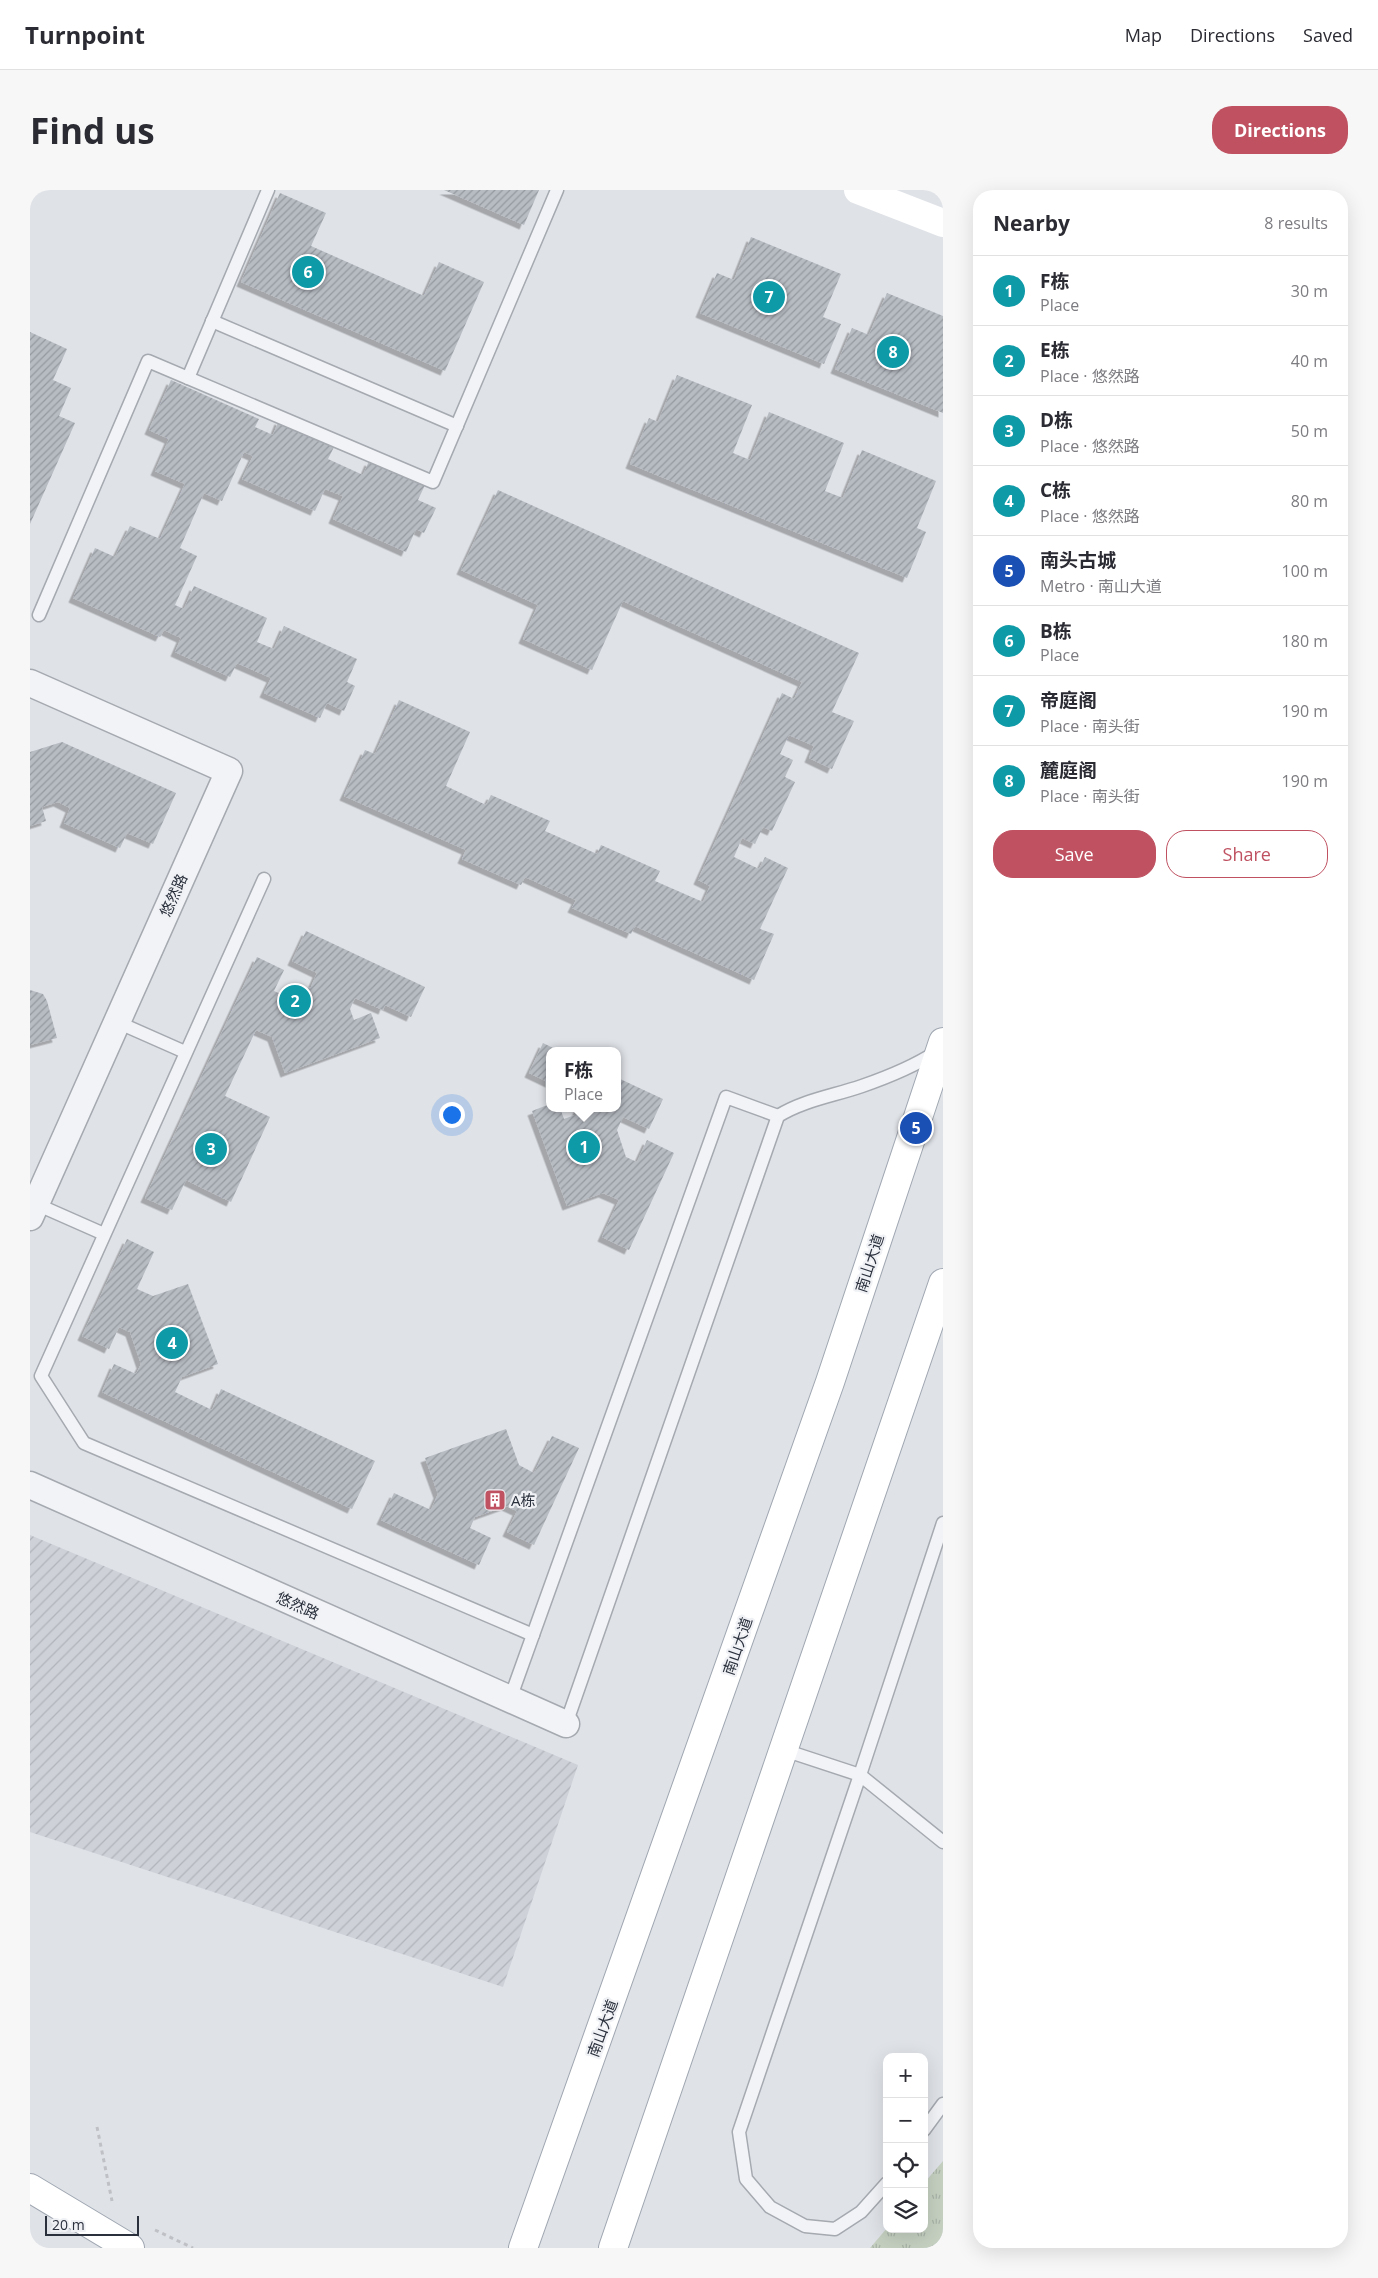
<!DOCTYPE html>
<meta charset="utf-8">
<style>
:root{--surface:#fff;--page:#f7f7f7;--text:#2b2b33;--muted:#7c7c81;--line:#e1e1e2;--accent:#bf5161}
body{margin:0;font-family:"Open Sans","Noto Sans SC",sans-serif;background:var(--page);color:var(--text)}
.controls{position:absolute;right:15px;bottom:15px;display:grid;overflow:hidden;border-radius:10px;box-shadow:0 5px 20px #0002}
.controls button{width:45px;height:45px;display:grid;place-items:center;padding:0;border:0;border-bottom:1px solid var(--line);background:var(--surface);color:var(--text);font:25px sans-serif}
.scale{position:absolute;left:15px;bottom:12px;width:94px;box-sizing:border-box;padding-left:5px;border:2px solid #2a303c;border-top:0;font-size:14px;line-height:18px;white-space:nowrap;color:#2a303c;-webkit-text-stroke:4px #eff1f5;paint-order:stroke}
.you{position:absolute;left:421px;top:924px;width:18px;height:18px;margin:-12px;border:4px solid #fff;border-radius:50%;background:#1a73e8;box-shadow:0 0 0 8px #1a73e833}
.badge{display:grid;place-items:center;width:32px;height:32px;border-radius:50%;background:var(--accent);color:#fff;font-size:16px;font-weight:700}
.pin{position:absolute;translate:-50% -50%;border:2px solid #fff;box-shadow:0 1px 5px #0006}
.popup{position:absolute;left:516px;top:857px;width:75px;height:65px;box-sizing:border-box;display:grid;place-content:center;border-radius:10px;background:var(--surface);filter:drop-shadow(0 1px 4px #0005);font-size:16px;white-space:nowrap;color:var(--muted)}
.popup b{font-size:19px;color:var(--text)}
.popup::after{content:'';position:absolute;left:50%;top:100%;margin-left:-10px;border:10px solid transparent;border-top-color:var(--surface)}
.list{margin:0;padding:0;list-style:none}
h2{display:flex;justify-content:space-between;align-items:center;height:65px;margin:0;padding:0 20px;font-size:21px}
h2 small{font-size:16px;font-weight:400;color:var(--muted)}
.list li{display:grid;grid-template-columns:32px 1fr auto;gap:15px;align-items:center;box-sizing:border-box;height:70px;padding:0 20px;border-top:1px solid var(--line)}
.list b{display:block;font-size:19px;white-space:nowrap}
.list p{margin:0;font-size:16px;white-space:nowrap;color:var(--muted)}
.list em{font-size:16px;font-style:normal;color:var(--muted)}
.actions{display:flex;gap:10px;padding:15px 20px}
.actions a{flex:1;padding:11px 0;border:1px solid var(--accent);border-radius:20px;text-align:center;font-size:18px;color:var(--accent)}
.actions .main{background:var(--accent);color:#fff}
.icon{flex:none;width:28px;height:28px;fill:none;stroke:currentColor;stroke-width:2;stroke-linecap:round;stroke-linejoin:round}
.map{position:relative;flex:none;width:913px;height:2058px;overflow:hidden;border-radius:20px}
header{display:flex;align-items:center;gap:30px;box-sizing:border-box;height:70px;padding:0 25px;background:var(--surface);border-bottom:1px solid var(--line)}
header strong{font-size:24px}
nav{display:flex;gap:28px;margin-inline-start:auto;font-size:18px}
.intro{display:flex;align-items:center;justify-content:space-between;box-sizing:border-box;height:120px;padding:0 30px}
h1{margin:0;font-size:35px}
.button{padding:12px 22px;border-radius:20px;background:var(--accent);color:#fff;font-size:18px;font-weight:700}
main{display:flex;gap:30px;padding:0 30px}
aside{flex:1;background:var(--surface);border-radius:20px;box-shadow:0 5px 20px #0002}
.map>svg:first-child{display:block}
.industrial{fill:url(#industrial-furrows)}
.park{fill:url(#park-tufts)}
.building{fill:url(#building-hatch);filter:url(#shadow)}
.lines{fill:none;stroke-linecap:round;stroke-linejoin:round}
.lane-casing{stroke:#a5a9b0;stroke-width:15}
.street-casing{stroke:#a5a9b0;stroke-width:29}
.primary-casing{stroke:#a0a7b1;stroke-width:30}
.path{stroke:#bec0c6;stroke-width:3;stroke-dasharray:4 4;stroke-linecap:butt}
.lane{stroke:#f2f3f6;stroke-width:12}
.street{stroke:#f2f3f6;stroke-width:26}
.secondary{stroke:#fff;stroke-width:28}
.primary{stroke:#fff;stroke-width:28}
.labels{text-anchor:middle;dominant-baseline:central;stroke-width:4.5;stroke-linejoin:round;paint-order:stroke}
.street-label{font-size:15px;fill:#2a303c;stroke:#eff1f5}
.poi-label{font-size:15px;fill:#2a303c;stroke:#eff1f5;text-anchor:start}
</style>
<header>
<strong>Turnpoint</strong>
<nav><a>Map</a><a>Directions</a><a>Saved</a></nav>
</header>
<div class="intro"><h1>Find us</h1><a class="button">Directions</a></div>
<main>
<div class="map">
<svg width="913" height="2058" viewBox="0 0 913 2058">
<defs>
<pattern id="industrial-furrows" width="10" height="10" patternUnits="userSpaceOnUse" patternTransform="scale(1.25)"><rect width="10" height="10" fill="#ced1d8"/><path d="M-1 1l2-2M0 10L10 0M9 11l2-2" fill="none" stroke="#b1b4ba"/></pattern>
<pattern id="park-tufts" width="24" height="20" patternUnits="userSpaceOnUse" patternTransform="scale(1.25)"><rect width="24" height="20" fill="#c5d0c1"/><path d="M3 7l-1-3M5 7V3M7 7l1-3M15 17l-1-3M17 17v-4M19 17l1-3" fill="none" stroke="#a9b3a7"/></pattern>
<pattern id="building-hatch" width="6" height="6" patternUnits="userSpaceOnUse" patternTransform="scale(1.25)"><rect width="6" height="6" fill="#b7bcc3"/><path d="M-1 1l2-2M0 6l6-6M5 7l2-2" fill="none" stroke="#9599a0"/></pattern>
<filter id="shadow"><feDropShadow dx="-4.5" dy="4.5" stdDeviation="0" flood-color="#0004"/></filter>
</defs>
<rect width="100%" height="100%" fill="#dfe2e7"/>
<!-- industrial -->
<polygon class="industrial" points="0,1345 548,1575 473,1797 0,1642"/>
<!-- park -->
<polygon class="park" points="913,1971 913,2058 840,2058 857,2038 894,2039 894,1993"/>
<!-- building -->
<g class="building">
<polygon points="414,0 509,0 494,35"/>
<polygon points="250,3 296,23 281,56 394,106 409,72 454,92 415,181 211,92"/>
<polygon points="721,47 811,84 793,127 811,134 794,174 670,123 687,83 704,90"/>
<polygon points="857,103 913,126 913,223 805,179 822,138 839,145"/>
<polygon points="0,142 37,159 23,190 41,198 29,226 45,233 0,334"/>
<polygon points="647,185 722,215 703,263 720,270 739,222 814,253 795,301 813,308 832,260 906,291 887,338 896,342 877,388 600,274 619,228 628,232"/>
<polygon points="141,190 229,229 225,237 243,245 249,230 305,255 298,269 333,285 339,271 395,295 388,310 406,318 394,343 386,339 376,362 303,329 313,306 295,299 285,321 212,289 223,266 214,262 192,311 174,303 150,358 167,366 145,415 154,419 164,396 237,428 227,452 244,459 254,436 327,469 317,492 325,496 314,521 297,513 290,528 234,503 241,488 207,473 200,487 145,462 151,448 134,440 130,447 43,408 65,358 85,367 100,336 130,349 155,294 125,281 139,249 119,240"/>
<polygon points="468,300 829,463 802,522 824,531 802,579 779,568 784,556 759,545 750,564 763,570 755,587 765,592 742,641 733,637 725,654 712,648 704,667 729,679 735,667 758,678 730,739 744,744 724,790 605,736 601,744 542,718 546,710 495,687 491,695 432,669 436,660 314,606 335,560 345,564 369,510 440,542 416,596 456,615 461,605 520,631 515,641 567,664 571,655 630,681 625,691 673,712 680,696 668,690 752,503 764,509 772,492 593,411 562,480 493,449 508,415 431,380"/>
<polygon points="32,552 146,603 123,654 97,643 90,658 34,633 40,618 28,612 12,617 16,631 0,636 0,562"/>
<polygon points="276,741 395,797 381,827 355,815 353,820 325,808 320,819 324,830 341,823 350,848 255,883 242,847 226,840 195,906 240,927 201,1012 156,990 142,1020 115,1008 227,767 254,780 244,801 255,806 281,797 287,783 262,771"/>
<polygon points="0,800 13,804 17,811 27,848 0,855"/>
<polygon points="513,853 529,861 520,861 520,893 499,883"/>
<polygon points="588,888 633,909 619,939 593,927 587,940 596,967 607,972 617,950 644,963 599,1060 572,1047 589,1010 573,1003 537,1016 502,921 520,914 520,918 530,918 534,929 545,925 548,918 588,918"/>
<polygon points="97,1049 124,1062 107,1099 123,1106 158,1094 188,1174 152,1187 145,1202 182,1220 191,1199 345,1271 322,1319 72,1202 84,1174 106,1184 111,1174 100,1142 89,1137 79,1159 52,1146"/>
<polygon points="476,1239 489,1275 504,1283 522,1246 549,1258 504,1355 477,1342 487,1321 476,1316 445,1327 440,1338 461,1348 449,1375 351,1330 364,1303 401,1320 408,1304 395,1268"/>
</g>
<g class="lines">
<!-- lane casing -->
<g class="lane-casing">
<g id="lane">
<polyline points="182,131 427,236"/>
<polyline points="158,188 238,0"/>
<polyline points="9,425 118,171 403,292 527,0"/>
<polyline points="234,689 11,1186 54,1253 503,1445"/>
<polyline points="87,832 155,862"/>
<polyline points="6,1014 74,1044"/>
<polyline points="480,1509 696,907 748,926"/>
<path d="M536,1534l212,-608c26,-16 55,-20 84,-30 26,-9 51,-19 74,-34"/>
<polyline points="754,1560 830,1585 913,1333"/>
<polyline points="894,1940 913,1914"/>
<polyline points="857,1993 831,2022 805,2039 775,2036 740,2017 716,1989 709,1942 830,1585 913,1652"/>
</g>
</g>
<!-- street casing -->
<g class="street-casing">
<g id="street">
<polyline points="0,493 199,581 0,1027"/>
<polyline points="0,1295 536,1534"/>
</g>
</g>
<!-- primary casing -->
<g class="primary-casing">
<g id="primary">
<polyline points="0,1998 100,2058"/>
<polyline points="493,2058 800,1192 913,852"/>
<polyline points="583,2058 913,1093"/>
</g>
</g>
<!-- path -->
<g class="path">
<polyline points="67,1937 82,2011"/>
<polyline points="125,2040 163,2058"/>
</g>
<!-- lane -->
<use href="#lane" class="lane"/>
<!-- street -->
<use href="#street" class="street"/>
<!-- secondary -->
<polyline class="secondary" points="828,0 913,33"/>
<!-- primary -->
<use href="#primary" class="primary"/>
</g>
<!-- icons -->
<defs>
<g id="building-square" transform="scale(1.125)"><rect x="-9" y="-9" width="18" height="18" rx="4" fill="#bf5161" stroke="#eff1f5"/><path d="M-4-6H4V6H1V3H-1V6H-4ZM-2.5-4.3h1.7v1.8h-1.7ZM.8-4.3h1.7v1.8H.8ZM-2.5-1h1.7V.8h-1.7ZM.8-1h1.7V.8H.8Z" fill="#fff"/></g>
</defs>
<g fill-rule="evenodd">
<use href="#building-square" x="465" y="1310"/>
</g>
<g class="labels">
<!-- street labels -->
<g class="street-label">
<text transform="translate(143 705) rotate(-66)">悠然路</text>
<text transform="translate(839 1073) rotate(-72)">南山大道</text>
<text transform="translate(268 1415) rotate(24)">悠然路</text>
<text transform="translate(707 1456) rotate(-71)">南山大道</text>
<text transform="translate(572 1838) rotate(-70)">南山大道</text>
</g>
<!-- poi labels -->
<g class="poi-label">
<text x="481" y="1310">A栋</text>
</g>
</g>
</svg>
<div class="controls">
<button>+</button>
<button>−</button>
<button><svg class="icon" aria-label="locate" viewBox="0 0 24 24"><circle cx="12" cy="12" r="6"/><path d="M12 2v4M12 18v4M2 12h4M18 12h4"/></svg></button>
<button><svg class="icon" aria-label="layers" viewBox="0 0 24 24"><path d="M12 4l9 5-9 5-9-5zM3 14l9 5 9-5"/></svg></button>
</div>
<div class="scale">20 m</div>
<div class="you"></div>
<div class="pin badge" style="left:554px;top:957px;background:#0f9aa8">1</div>
<div class="popup"><b>F栋</b>Place</div>
<div class="pin badge" style="left:265px;top:811px;background:#0f9aa8">2</div>
<div class="pin badge" style="left:181px;top:959px;background:#0f9aa8">3</div>
<div class="pin badge" style="left:142px;top:1153px;background:#0f9aa8">4</div>
<div class="pin badge" style="left:886px;top:938px;background:#1a4fb4">5</div>
<div class="pin badge" style="left:278px;top:82px;background:#0f9aa8">6</div>
<div class="pin badge" style="left:739px;top:107px;background:#0f9aa8">7</div>
<div class="pin badge" style="left:863px;top:162px;background:#0f9aa8">8</div>
</div>
<aside>
<h2>Nearby<small>8 results</small></h2>
<ul class="list">
<li><span class="badge" style="background:#0f9aa8">1</span><div><b>F栋</b><p>Place</p></div><em>30 m</em></li>
<li><span class="badge" style="background:#0f9aa8">2</span><div><b>E栋</b><p>Place · 悠然路</p></div><em>40 m</em></li>
<li><span class="badge" style="background:#0f9aa8">3</span><div><b>D栋</b><p>Place · 悠然路</p></div><em>50 m</em></li>
<li><span class="badge" style="background:#0f9aa8">4</span><div><b>C栋</b><p>Place · 悠然路</p></div><em>80 m</em></li>
<li><span class="badge" style="background:#1a4fb4">5</span><div><b>南头古城</b><p>Metro · 南山大道</p></div><em>100 m</em></li>
<li><span class="badge" style="background:#0f9aa8">6</span><div><b>B栋</b><p>Place</p></div><em>180 m</em></li>
<li><span class="badge" style="background:#0f9aa8">7</span><div><b>帝庭阁</b><p>Place · 南头街</p></div><em>190 m</em></li>
<li><span class="badge" style="background:#0f9aa8">8</span><div><b>麓庭阁</b><p>Place · 南头街</p></div><em>190 m</em></li>
</ul>
<div class="actions"><a class="main">Save</a><a>Share</a></div>
</aside>
</main>
